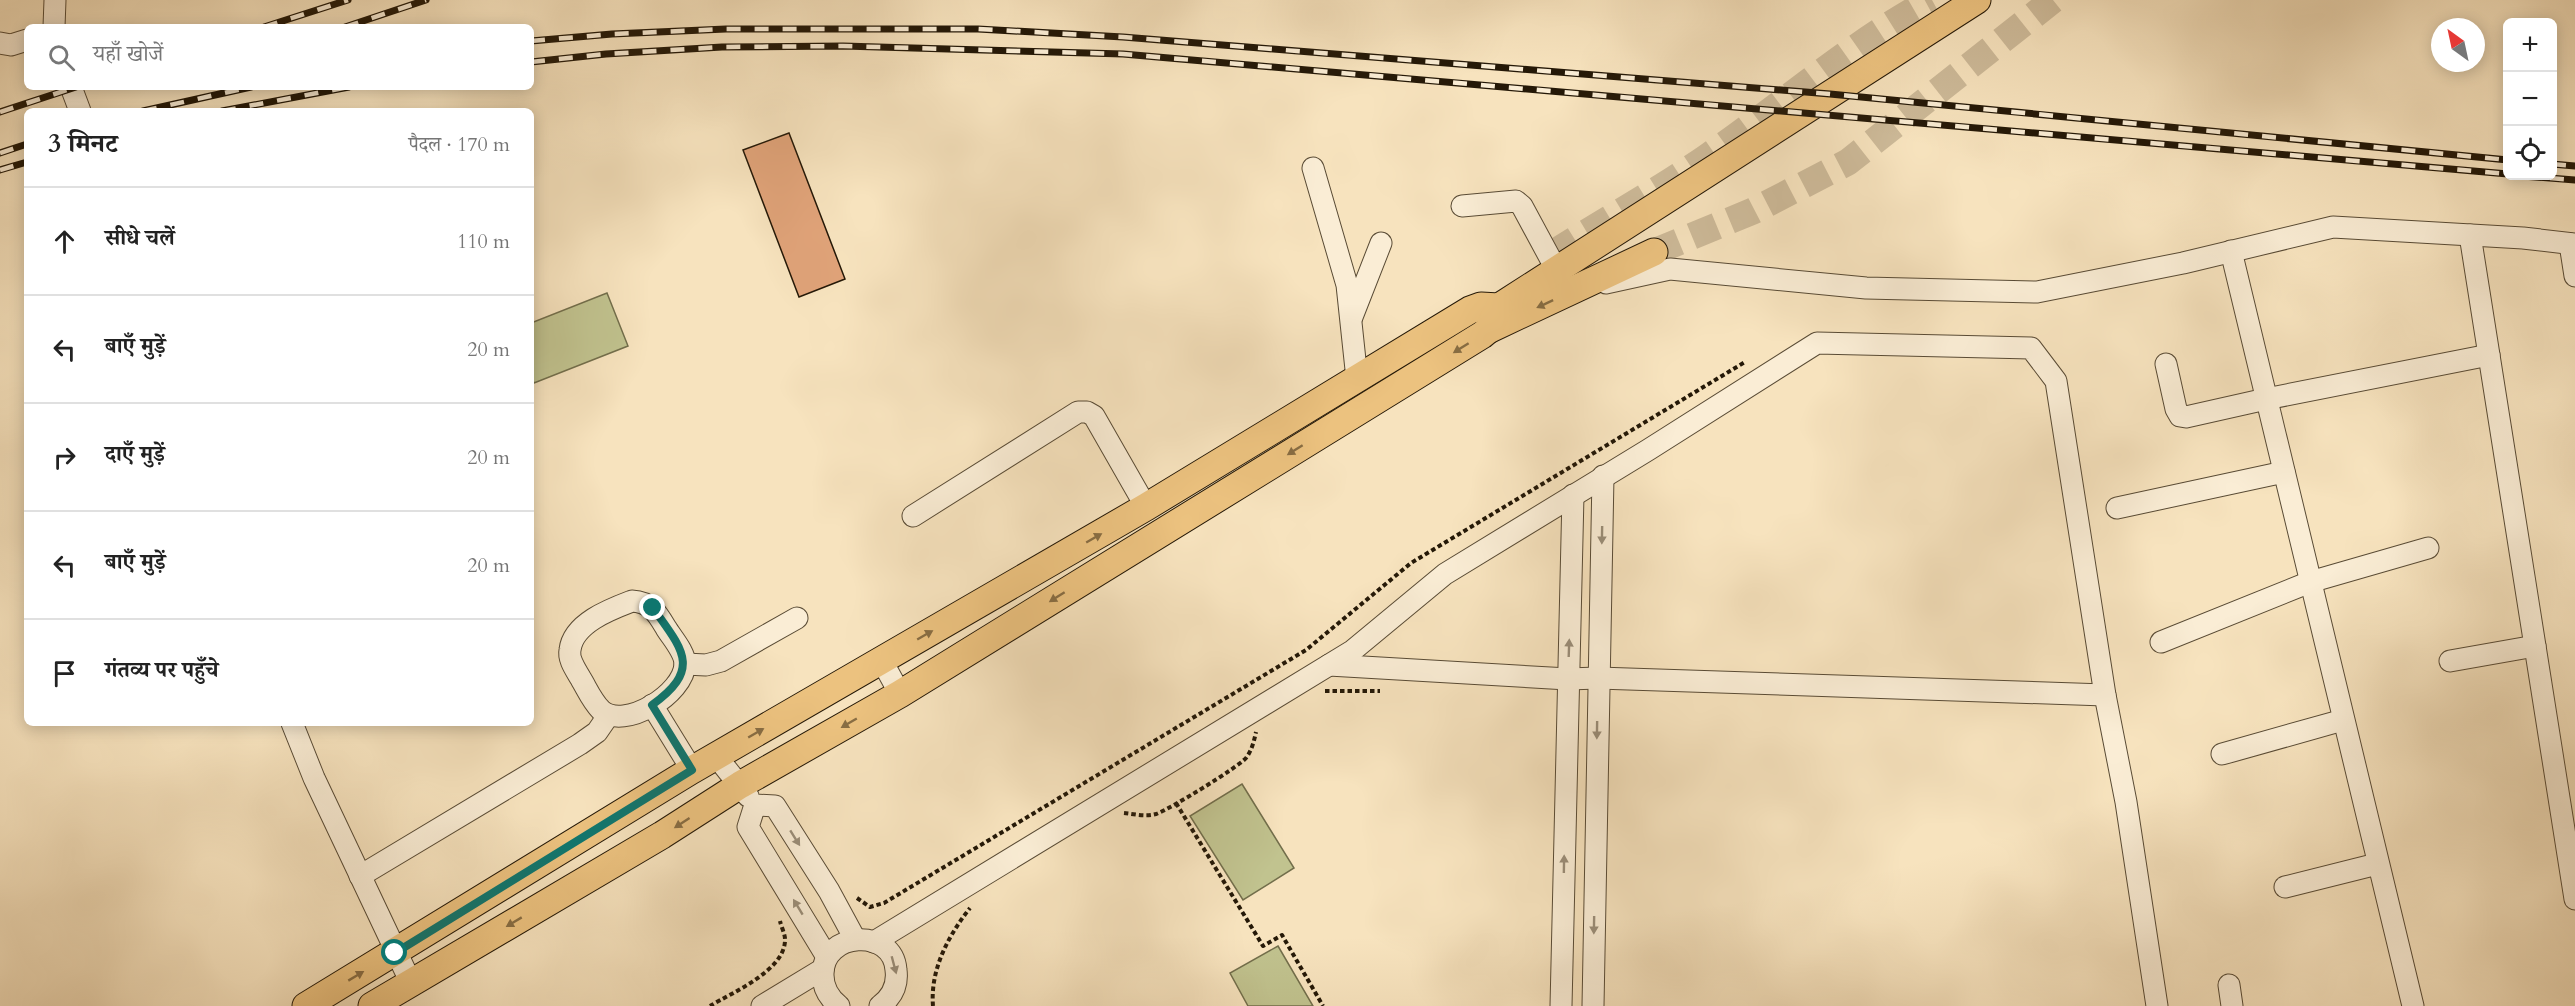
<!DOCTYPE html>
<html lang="hi">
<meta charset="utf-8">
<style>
:root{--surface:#fff;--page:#f6f6f6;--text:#222;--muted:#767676;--line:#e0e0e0}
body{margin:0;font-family:Cardo,"Noto Serif Devanagari",serif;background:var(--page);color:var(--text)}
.controls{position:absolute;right:18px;top:18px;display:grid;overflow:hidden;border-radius:9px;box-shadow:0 3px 15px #0003}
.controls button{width:54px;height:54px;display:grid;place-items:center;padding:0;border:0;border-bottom:2px solid var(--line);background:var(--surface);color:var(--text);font:30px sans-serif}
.compass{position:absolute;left:2431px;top:18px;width:54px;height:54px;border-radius:50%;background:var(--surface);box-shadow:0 3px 15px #0003;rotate:327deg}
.stop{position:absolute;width:18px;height:18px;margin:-14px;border:4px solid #0f766e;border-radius:50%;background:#fff}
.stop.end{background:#0f766e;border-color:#fff;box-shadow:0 2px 6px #0008}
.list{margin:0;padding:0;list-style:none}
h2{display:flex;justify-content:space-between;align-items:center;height:78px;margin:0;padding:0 24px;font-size:26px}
h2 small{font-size:20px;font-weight:400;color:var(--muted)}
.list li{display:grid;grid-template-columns:39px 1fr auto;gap:18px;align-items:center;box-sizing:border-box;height:108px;padding:0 24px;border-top:2px solid var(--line)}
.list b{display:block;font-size:22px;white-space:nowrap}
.list em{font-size:20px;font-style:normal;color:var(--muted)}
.icon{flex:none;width:33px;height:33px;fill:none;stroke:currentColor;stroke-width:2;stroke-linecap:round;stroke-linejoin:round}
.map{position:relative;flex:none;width:2575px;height:1006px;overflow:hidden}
.search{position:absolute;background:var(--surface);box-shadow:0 3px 15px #0003;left:24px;top:24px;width:510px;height:66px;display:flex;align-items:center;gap:15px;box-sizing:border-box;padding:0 21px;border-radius:9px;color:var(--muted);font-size:22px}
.panel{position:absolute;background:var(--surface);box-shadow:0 3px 15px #0003;left:24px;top:108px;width:510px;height:618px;border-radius:9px}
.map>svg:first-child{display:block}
.green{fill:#c1c38f;stroke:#726e4b;stroke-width:1.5}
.building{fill:#e0a379;stroke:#241807;stroke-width:1.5}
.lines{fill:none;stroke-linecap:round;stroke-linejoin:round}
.major-tunnel{stroke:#cdba99;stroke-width:27;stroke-dasharray:27 14;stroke-linecap:butt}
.minor-casing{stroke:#594b35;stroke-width:23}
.major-casing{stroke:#241807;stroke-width:29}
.path{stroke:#241807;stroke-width:4;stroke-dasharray:4.5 3;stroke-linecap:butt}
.minor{stroke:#faedd5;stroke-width:21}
.major{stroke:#ecc27f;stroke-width:27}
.rail-casing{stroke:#241807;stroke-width:7}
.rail{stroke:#faedd5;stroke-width:4.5;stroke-dasharray:14;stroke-linecap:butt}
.oneway{fill:#886d43}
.oneway2{fill:#9a8d78}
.route{stroke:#0f766e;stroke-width:8}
</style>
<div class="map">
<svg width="2575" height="1006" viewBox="0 0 2575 1006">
<rect width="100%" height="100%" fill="#f7e3be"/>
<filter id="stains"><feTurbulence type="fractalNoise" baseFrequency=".00333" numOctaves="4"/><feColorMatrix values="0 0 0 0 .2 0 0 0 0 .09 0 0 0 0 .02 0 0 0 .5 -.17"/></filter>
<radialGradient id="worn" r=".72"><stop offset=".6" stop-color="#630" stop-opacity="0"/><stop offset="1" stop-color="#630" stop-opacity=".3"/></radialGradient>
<!-- green -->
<g class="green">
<polygon points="607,293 628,346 534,383 531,375 531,323"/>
<polygon points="1242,784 1294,868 1243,900 1190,816"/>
<polygon points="1278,946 1313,1006 1248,1006 1230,973"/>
</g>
<!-- building -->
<polygon class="building" points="789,133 845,279 799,297 743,150"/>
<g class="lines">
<!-- major-tunnel -->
<g class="major-tunnel">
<polyline points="1654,252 1753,211 1848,162 2053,0"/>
<path d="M1552,254c52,-33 106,-63 155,-97 75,-52 145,-114 225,-157"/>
</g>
<!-- minor casing -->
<g class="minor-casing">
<g id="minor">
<polyline points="54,27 55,0"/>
<polyline points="0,43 11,45 27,40"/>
<polyline points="71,87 80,111"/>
<polyline points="1313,168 1347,285 1357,379"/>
<polyline points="1462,206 1516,201 1522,206 1556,269"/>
<polyline points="2470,235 2575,899"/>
<polyline points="2570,244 2575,276"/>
<polyline points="2231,251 2413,1006"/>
<polyline points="1606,283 1670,269 1866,288 2037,292 2183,263 2333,227 2523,238 2575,244"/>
<polyline points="1352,317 1381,243"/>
<polyline points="2166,364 2176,409 2180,416 2186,417 2266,399 2489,355"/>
<polyline points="2117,508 2284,472"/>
<polyline points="913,516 1078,412 1087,412 1094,416 1146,507"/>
<path d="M632,601c19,1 25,12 34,27 6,10 19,24 19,36 -1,30 -61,67 -84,46 -9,-9 -14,-21 -20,-31 -5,-9 -13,-19 -11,-29 3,-27 41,-41 62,-49z"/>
<polyline points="2161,642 2310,582 2428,548"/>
<polyline points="882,661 900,694"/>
<polyline points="2450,661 2535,646"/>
<polyline points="685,664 706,665 721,661 797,618"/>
<polyline points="1329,665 1568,679 1598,678 2105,695"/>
<polyline points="652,705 692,770"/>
<polyline points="292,723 314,778 411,983"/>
<polyline points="2222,754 2343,720"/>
<polyline points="716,756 748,796"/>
<polyline points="755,805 775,806 829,891 855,939"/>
<polyline points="755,805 748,827 827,957"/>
<polyline points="360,876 580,744 597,732 608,716"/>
<polyline points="2285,887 2377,864"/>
<polyline points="874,942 1352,651 1445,574 1648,450 1817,343 2031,348 2056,381 2105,695 2126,802 2157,1006"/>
<polyline points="2229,985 2232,1006"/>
<polyline points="762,1006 823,969"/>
<path d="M839,1006c-10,-8 -16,-18 -16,-31 -1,-44 70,-48 73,-5 2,15 -4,27 -16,36"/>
<polyline points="1561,1006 1573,495"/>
<polyline points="1593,1006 1603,476"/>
</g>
</g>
<!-- major casing -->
<g class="major-casing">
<g id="major">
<polyline points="1490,329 1654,252"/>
<polyline points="306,1006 692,770 1146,507 1470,310 1481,306 1499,307 1977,0"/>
<polyline points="372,1006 662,835 740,785 900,694 1482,335 1488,330 1499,307"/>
</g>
</g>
<!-- path -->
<g class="path">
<polyline points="1325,691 1380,691"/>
<polyline points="1176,803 1263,946 1282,935 1323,1006"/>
<path d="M1124,813c10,1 22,4 32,1 14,-5 81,-46 90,-56 6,-8 8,-17 10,-26"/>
<polyline points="857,898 870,907 884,903 1306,650 1411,563 1745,362"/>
<path d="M710,1006c23,-14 76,-36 75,-67 0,-5 -4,-13 -5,-18"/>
<path d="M933,1006c-3,-36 15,-70 37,-98"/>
</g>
<!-- minor -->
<use href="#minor" class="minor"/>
<!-- major -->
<use href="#major" class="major"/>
<!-- rail casing -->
<g class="rail-casing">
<g id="rail">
<polyline points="264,27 348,0"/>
<polyline points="345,27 426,0"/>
<polyline points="531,41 612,34 726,29 978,29 1123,37 1830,94 2508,160"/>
<polyline points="531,62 606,54 722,47 843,46 1123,54 2508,174"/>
<polyline points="143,111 251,87"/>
<polyline points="222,111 349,87"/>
<polyline points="0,112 76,87"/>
<polyline points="0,153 27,144"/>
<polyline points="2552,164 2575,166"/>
<polyline points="0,170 27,162"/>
<polyline points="2522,176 2575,180"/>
</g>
</g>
<!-- rail -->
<use href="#rail" class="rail"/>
</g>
<!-- one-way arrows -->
<defs><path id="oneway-solid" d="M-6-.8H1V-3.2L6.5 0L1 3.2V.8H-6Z" transform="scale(1.5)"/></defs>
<g class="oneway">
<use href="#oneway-solid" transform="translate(1545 304) rotate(155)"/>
<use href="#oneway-solid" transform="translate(1461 348) rotate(148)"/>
<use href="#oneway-solid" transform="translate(1295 450) rotate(148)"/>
<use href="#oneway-solid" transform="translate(1094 538) rotate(-30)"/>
<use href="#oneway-solid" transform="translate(1057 597) rotate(148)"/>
<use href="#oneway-solid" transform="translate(925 635) rotate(-30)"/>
<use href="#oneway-solid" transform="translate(849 723) rotate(150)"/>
<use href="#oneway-solid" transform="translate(756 733) rotate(-30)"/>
<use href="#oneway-solid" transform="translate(682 823) rotate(147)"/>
<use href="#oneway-solid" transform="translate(514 922) rotate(149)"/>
<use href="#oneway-solid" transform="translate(356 976) rotate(-31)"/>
</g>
<g class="oneway2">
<use href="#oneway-solid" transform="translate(1602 535) rotate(91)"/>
<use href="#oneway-solid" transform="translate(1569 648) rotate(-88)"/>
<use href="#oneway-solid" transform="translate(1597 730) rotate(91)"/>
<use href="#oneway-solid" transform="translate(795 838) rotate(58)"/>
<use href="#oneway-solid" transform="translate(1564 864) rotate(-89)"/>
<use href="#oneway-solid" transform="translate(798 907) rotate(-121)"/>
<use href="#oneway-solid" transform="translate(1594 925) rotate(91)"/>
<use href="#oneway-solid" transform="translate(894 965) rotate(75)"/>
</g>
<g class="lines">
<!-- route -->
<path class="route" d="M395,953l297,-183 -40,-65c50,-36 31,-55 1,-97"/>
</g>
<rect width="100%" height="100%" filter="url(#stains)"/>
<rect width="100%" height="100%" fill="url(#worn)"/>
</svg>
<div class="controls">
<button>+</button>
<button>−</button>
<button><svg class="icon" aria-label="locate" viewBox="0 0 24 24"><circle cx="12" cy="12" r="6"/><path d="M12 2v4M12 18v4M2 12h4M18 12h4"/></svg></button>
</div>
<svg class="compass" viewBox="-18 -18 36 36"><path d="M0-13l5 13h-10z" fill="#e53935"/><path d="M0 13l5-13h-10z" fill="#767676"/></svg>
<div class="stop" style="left:395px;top:953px"></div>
<div class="stop end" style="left:653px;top:608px"></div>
<div class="search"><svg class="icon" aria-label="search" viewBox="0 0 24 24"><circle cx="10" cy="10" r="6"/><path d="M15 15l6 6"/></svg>यहाँ खोजें</div>
<section class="panel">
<h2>3 मिनट<small>पैदल · 170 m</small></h2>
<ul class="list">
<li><svg class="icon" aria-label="ahead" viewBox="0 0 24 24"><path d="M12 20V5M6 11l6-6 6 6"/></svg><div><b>सीधे चलें</b></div><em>110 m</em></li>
<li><svg class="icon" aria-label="left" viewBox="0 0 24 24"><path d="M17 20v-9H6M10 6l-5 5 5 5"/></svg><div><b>बाएँ मुड़ें</b></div><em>20 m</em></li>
<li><svg class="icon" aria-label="right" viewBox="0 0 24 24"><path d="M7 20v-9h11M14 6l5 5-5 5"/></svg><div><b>दाएँ मुड़ें</b></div><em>20 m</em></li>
<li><svg class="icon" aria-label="left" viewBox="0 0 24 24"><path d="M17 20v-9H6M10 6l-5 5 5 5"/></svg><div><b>बाएँ मुड़ें</b></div><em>20 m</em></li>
<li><svg class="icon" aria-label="arrive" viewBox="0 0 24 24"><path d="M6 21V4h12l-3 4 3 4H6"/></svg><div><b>गंतव्य पर पहुँचे</b></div></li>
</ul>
</section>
</div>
